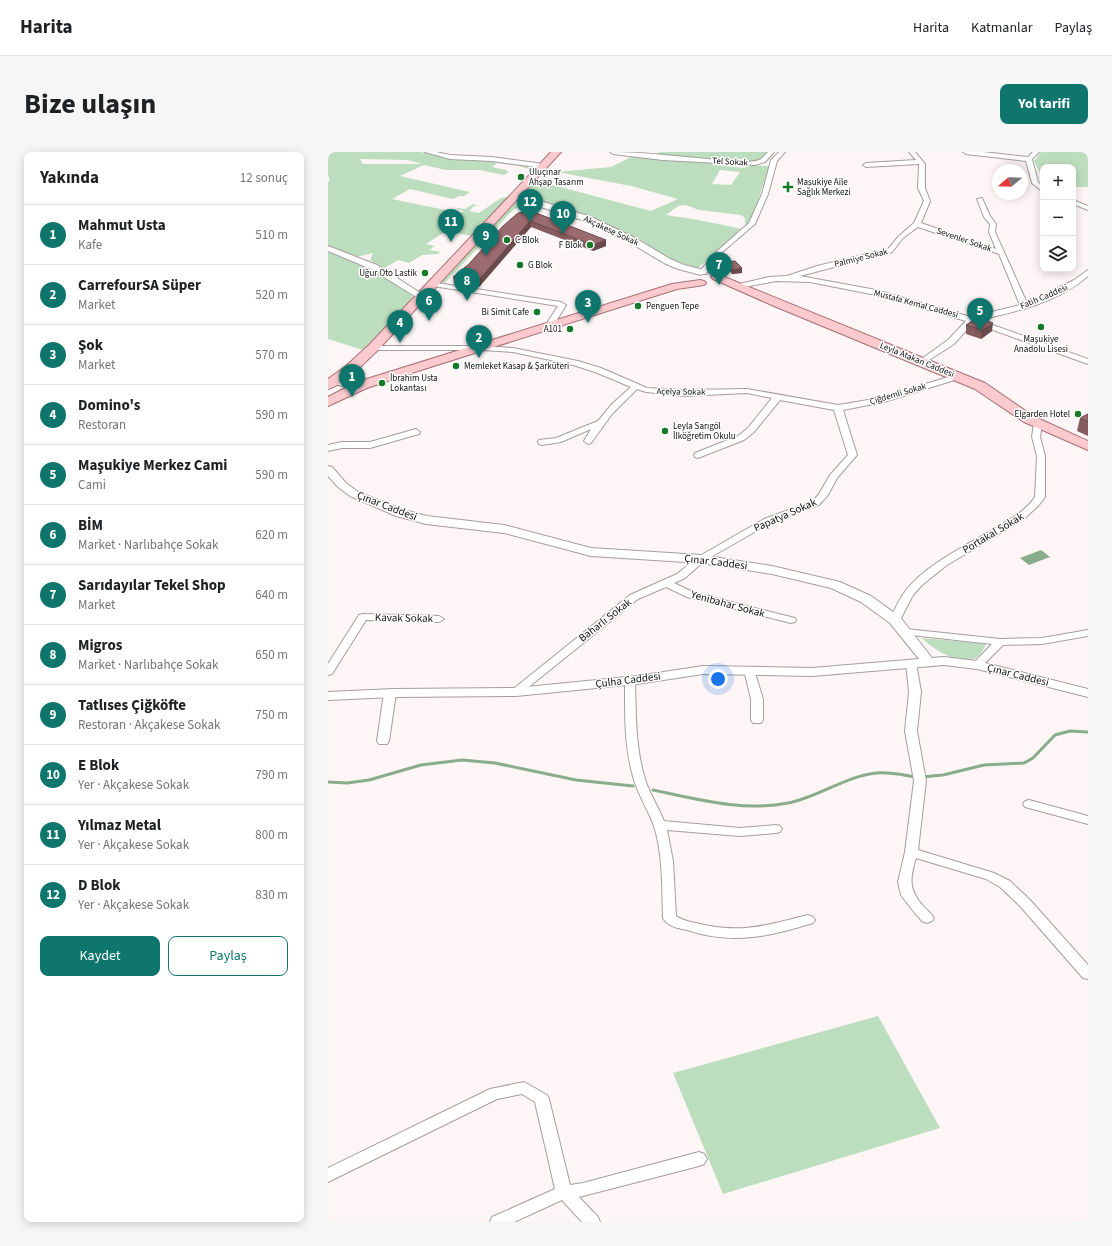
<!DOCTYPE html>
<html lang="tr">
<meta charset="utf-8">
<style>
:root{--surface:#fff;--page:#f6f6f6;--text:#202124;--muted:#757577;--line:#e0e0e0;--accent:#0f766e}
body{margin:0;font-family:"Source Sans 3",sans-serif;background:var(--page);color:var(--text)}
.controls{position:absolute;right:12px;top:12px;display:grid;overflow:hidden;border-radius:8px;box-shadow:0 2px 10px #0003}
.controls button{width:36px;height:36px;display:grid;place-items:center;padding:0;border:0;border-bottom:1px solid var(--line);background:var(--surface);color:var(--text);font:20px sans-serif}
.compass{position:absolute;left:664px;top:12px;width:36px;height:36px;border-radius:50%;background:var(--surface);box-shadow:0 2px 10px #0003;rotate:251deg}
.you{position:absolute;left:390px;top:527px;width:14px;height:14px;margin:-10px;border:3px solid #fff;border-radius:50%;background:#1a73e8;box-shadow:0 0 0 6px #1a73e833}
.badge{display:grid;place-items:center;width:26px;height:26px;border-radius:50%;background:var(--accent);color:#fff;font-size:13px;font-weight:700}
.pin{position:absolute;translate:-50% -33px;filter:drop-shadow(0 1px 2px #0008)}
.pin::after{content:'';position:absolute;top:21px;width:14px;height:12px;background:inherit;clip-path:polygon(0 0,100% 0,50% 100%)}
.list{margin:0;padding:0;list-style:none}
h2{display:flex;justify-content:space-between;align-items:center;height:52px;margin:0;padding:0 16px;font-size:17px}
h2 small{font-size:13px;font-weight:400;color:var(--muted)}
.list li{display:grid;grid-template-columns:26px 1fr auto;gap:12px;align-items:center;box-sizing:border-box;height:60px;padding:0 16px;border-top:1px solid var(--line)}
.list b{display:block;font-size:15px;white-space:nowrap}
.list p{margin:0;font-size:13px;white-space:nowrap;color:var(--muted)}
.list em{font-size:13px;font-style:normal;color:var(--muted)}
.actions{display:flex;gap:8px;padding:12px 16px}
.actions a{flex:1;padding:9px 0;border:1px solid var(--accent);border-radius:8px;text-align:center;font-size:14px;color:var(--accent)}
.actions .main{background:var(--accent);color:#fff}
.icon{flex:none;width:22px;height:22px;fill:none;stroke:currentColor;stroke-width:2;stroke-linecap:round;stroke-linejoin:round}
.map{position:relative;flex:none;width:760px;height:1070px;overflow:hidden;border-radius:8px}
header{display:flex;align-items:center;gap:24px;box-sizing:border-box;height:56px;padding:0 20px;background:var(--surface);border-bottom:1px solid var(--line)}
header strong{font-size:19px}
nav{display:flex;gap:22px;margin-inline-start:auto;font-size:14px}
.intro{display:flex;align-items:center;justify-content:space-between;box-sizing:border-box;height:96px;padding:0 24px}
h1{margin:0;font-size:28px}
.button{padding:10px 18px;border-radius:8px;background:var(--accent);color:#fff;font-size:14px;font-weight:700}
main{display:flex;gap:24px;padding:0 24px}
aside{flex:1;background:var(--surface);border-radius:8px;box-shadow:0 2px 10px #0003}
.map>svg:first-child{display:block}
.green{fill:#bddebe;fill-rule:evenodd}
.water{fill:#89ac8a}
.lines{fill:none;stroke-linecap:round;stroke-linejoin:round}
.stream{stroke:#89ac8a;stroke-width:3}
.minor-casing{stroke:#a59d9e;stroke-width:2}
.tertiary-casing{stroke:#a59d9e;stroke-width:2}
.primary-casing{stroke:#a67176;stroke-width:2}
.minor{fill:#fff;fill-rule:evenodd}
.tertiary{fill:#fff;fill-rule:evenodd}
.primary{fill:#facace;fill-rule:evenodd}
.wall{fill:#855c5f}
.shaded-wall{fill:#6c4b4e}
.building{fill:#9b6b6f;stroke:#6c4b4e}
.poi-dot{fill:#167829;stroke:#fff;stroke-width:1.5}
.labels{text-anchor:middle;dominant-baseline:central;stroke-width:3;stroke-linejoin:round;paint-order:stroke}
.far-street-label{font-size:9px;fill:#100e0e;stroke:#fff}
.far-poi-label{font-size:9px;fill:#100e0e;stroke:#fff;text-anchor:start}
.street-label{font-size:11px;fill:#100e0e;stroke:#fff}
</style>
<header>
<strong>Harita</strong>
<nav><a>Harita</a><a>Katmanlar</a><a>Paylaş</a></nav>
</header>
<div class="intro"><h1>Bize ulaşın</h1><a class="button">Yol tarifi</a></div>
<main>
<aside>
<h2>Yakında<small>12 sonuç</small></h2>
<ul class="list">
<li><span class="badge">1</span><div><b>Mahmut Usta</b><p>Kafe</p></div><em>510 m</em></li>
<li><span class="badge">2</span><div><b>CarrefourSA Süper</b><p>Market</p></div><em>520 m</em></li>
<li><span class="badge">3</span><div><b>Şok</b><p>Market</p></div><em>570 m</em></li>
<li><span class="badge">4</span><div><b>Domino's</b><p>Restoran</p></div><em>590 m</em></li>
<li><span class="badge">5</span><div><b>Maşukiye Merkez Cami</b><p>Cami</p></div><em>590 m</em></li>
<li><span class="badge">6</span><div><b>BİM</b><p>Market · Narlıbahçe Sokak</p></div><em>620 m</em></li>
<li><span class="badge">7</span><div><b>Sarıdayılar Tekel Shop</b><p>Market</p></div><em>640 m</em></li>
<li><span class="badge">8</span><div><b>Migros</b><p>Market · Narlıbahçe Sokak</p></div><em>650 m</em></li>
<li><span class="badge">9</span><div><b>Tatlıses Çiğköfte</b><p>Restoran · Akçakese Sokak</p></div><em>750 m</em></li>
<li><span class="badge">10</span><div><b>E Blok</b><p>Yer · Akçakese Sokak</p></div><em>790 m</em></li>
<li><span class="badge">11</span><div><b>Yılmaz Metal</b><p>Yer · Akçakese Sokak</p></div><em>800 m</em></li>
<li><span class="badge">12</span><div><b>D Blok</b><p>Yer · Akçakese Sokak</p></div><em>830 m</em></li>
</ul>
<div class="actions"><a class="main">Kaydet</a><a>Paylaş</a></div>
</aside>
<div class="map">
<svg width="760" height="1070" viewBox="0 0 760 1070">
<rect width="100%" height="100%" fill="#fef6f6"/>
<!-- green -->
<g class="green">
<path d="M0,0h93l25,6h35l48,7 8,3 -3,3 -14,-5 -23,-3 -5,4 14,3 3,2 -5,3 -25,-5h-33l-22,-5 -24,11 70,16 -6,4h-4l-7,3 -43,-10 -18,10 68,14 4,-2 -8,-2 2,-1 7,1 8,-5 6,2h-5l-5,5 10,2 22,-15 6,-1 1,2 -36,37 -26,-5 -20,13 9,2 -6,4 12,2 -4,2 -15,1 -13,8 -11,-3 -15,9 -13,-9 3,-7 -17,4 -28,-11v-64l2,-2 -2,-5zM32,7l47,1 15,4h-59z"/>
<polygon points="332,0 440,0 434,7 425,11 323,4"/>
<polygon points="713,0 760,0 760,35 745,35 745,15 715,15 715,28 706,9"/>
<path d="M305,4l91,8 -1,2 22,2 2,-3 22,1 -15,47 -7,12h-2v-7l-4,-3 -42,-5 -14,-5 -7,1 -12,9 27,4 50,10 -46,40 -29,-11 -29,-19 -37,-17 -69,-23 -4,-4v-7l5,-8 117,31 27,-12 -47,-13 -74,-14 54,-5zM392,18l20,2 -9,13 -19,-1z"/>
<polygon points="189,49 191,49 195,55 186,57 116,132 114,129"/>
<polygon points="0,98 49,119 83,141 84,145 81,151 35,198 0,187"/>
<path d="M594,486l64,6c-3,6 -5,12 -12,15 -15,6 -42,-10 -52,-21z"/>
<polygon points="550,864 612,976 395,1042 345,921"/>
</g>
<!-- water -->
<polygon class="water" points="713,398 722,405 701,413 692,406"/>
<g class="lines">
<!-- stream -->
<g class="stream">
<polyline points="594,625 615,623 656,613 696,611 705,606 727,583 742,579 760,580"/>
<polyline points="0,630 19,631 41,628 93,613 134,608 167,611 248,628 305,634"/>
<path d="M325,638c44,9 90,22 135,13 31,-6 57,-27 89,-30 13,-1 26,2 39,4"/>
</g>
<!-- minor casing -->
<g class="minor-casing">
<g id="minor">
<polygon points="97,0 108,0 122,3 164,5 216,12 219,14 216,16 164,9 122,7"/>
<path d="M282,0c36,0 73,5 108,8 12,1 29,4 41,0 3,-1 6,-5 9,-8h6l-9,10 -10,3 -92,-5 -50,-6z"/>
<polygon points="451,0 457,0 449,9 440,42 427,72 392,102 378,122 372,122 371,120 388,100 421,71 434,42 443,8"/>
<path d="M581,0h6l10,12v24l5,13 -9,22 75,26 -7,-17 1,-8 -6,-7 -7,-18 5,-1 8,18 6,8 -1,8 32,71 8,-3 39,-20 14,-10v6c-29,26 -72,36 -109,44l109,39v5l-115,-41 -19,21 -31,20 -4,-2 1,-2 28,-20 18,-19 -90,-26 -66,-13 -34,-1 -41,8v-4l34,-8 18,-1 30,-10 71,-17 11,-13 15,-13 10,-22 -6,-13 1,-24 -53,3 -3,-2 3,-2 50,-3zM590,75l81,27 21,51 -49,12 -95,-27 -76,-14 92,-24 11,-14z"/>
<polygon points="635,0 655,0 700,5 705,0 711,0 704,7 710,30 715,35 715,40 704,31 698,9 638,2"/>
<polygon points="745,48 760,54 760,58 745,52"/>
<polygon points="0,94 49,113 97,144 93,146 90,146 43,117 0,99"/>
<polygon points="102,130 233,150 238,153 224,176 221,176 217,174 230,154 105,134 102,134"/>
<polygon points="42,194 154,194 185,196 250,209 273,216 319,236 357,238 419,237 510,253 552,246 630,222 634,224 633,226 556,250 515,258 529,303 509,326 500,343 491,353 442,371 376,409 357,426 346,431 367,441 467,466 468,468 467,470 463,471 359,445 338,435 310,447 192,542 184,542 182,540 184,538 302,443 349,422 370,405 436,367 485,349 491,342 502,323 520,303 506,258 452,248 426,280 416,288 370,306 367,305 366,303 367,301 410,284 420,276 444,246 419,241 357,244 318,240 309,237 284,262 263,291 260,292 256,289 263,277 233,290 214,293 211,292 210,290 211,288 228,286 270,269 284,252 303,235 267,220 245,213 185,200 154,198 45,198 41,196"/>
<polygon points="3,227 6,227 33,233 34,235 30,237 27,237 3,231 2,229"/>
<path d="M710,269l4,3 -2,13 5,19v41l-6,8 -15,14 -77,46 -25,20 -9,10 -14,27h-8l-1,-2c4,-9 8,-19 14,-27 19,-27 63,-48 90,-64 15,-9 31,-17 41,-32l2,-41 -5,-19 2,-13z"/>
<polygon points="88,277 92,280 91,282 42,296 14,296 0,299 0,293 14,290 42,290"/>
<polygon points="35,462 111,464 116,467 111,470 38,468 4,522 0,523 0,512 31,463"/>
<polygon points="578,477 672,487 714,486 760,478 760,484 714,492 675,493 653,515 649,516 644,513 664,492 574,482 573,480"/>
<path d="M583,508l5,3 5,29 -4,39 9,50 -8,69 76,23 16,8 20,19 58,65v14l-5,-1 -63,-72 -20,-19 -14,-8 -70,-21c-6,20 -8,31 7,48 4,4 8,7 11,12l-2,3 -5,2 -5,-2 -8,-9 -13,-17 -3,-13 7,-30 9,-71 -9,-50 4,-39 -3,-29z"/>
<polygon points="421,515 426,518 435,547 435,568 433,571 425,571 423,568 423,547 416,518"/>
<path d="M302,526l5,3c1,35 0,70 12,104 5,12 12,24 17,36l76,7 36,-3 4,1 2,3 -2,3 -4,1 -36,3 -73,-6 6,31 3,55c7,5 16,6 24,8 44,10 66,1 108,-9l5,2 2,3 -2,3c-45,14 -80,22 -126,7 -9,-2 -19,-3 -24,-12 -1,-28 0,-57 -7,-85 -4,-17 -15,-32 -21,-50 -11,-33 -10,-67 -10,-102z"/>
<polygon points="62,538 66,539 68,541 61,589 59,592 51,592 49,589 56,541 58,539"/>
<polygon points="701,648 760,664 760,672 697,655 695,652 697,649"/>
<polygon points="196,930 219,943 221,947 242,1033 255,1031 371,1000 376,1002 379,1007 376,1012 371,1014 251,1045 270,1065 272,1070 254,1070 234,1048 186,1070 162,1070 164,1065 227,1037 207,950 194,942 169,947 0,1030 0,1016 162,937"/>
</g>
</g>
<!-- tertiary casing -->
<g class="tertiary-casing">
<g id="tertiary">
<polygon points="187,41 263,65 307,86 342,107 356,113 376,118 378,120 373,123 350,117 336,111 301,90 257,69 184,46 183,44"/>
<polygon points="0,314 4,315 18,331 30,340 76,358 99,364 176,373 263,396 373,403 444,414 512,430 543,444 572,465 604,506 616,505 649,509 760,537 760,545 649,517 616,513 484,524 375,522 309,532 188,544 66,545 0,548 0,540 66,537 188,536 309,524 375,514 484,516 591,507 562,471 533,450 503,436 444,422 373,411 263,404 176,381 98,372 68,364 22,344 10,335 0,324"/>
</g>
</g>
<!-- primary casing -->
<g class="primary-casing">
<g id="primary">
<path d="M223,0h10l-184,199c-12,11 -33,34 -49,38v-10l18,-13 23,-21z"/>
<polygon points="389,122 657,231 705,264 760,289 760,298 696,270 647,237 446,154 385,127 383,125 385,123"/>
<polygon points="372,128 376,129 378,131 376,133 349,137 74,224 39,236 0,254 0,245 29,230 344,132"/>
</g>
</g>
<!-- minor -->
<use href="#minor" class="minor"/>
<!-- tertiary -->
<use href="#tertiary" class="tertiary"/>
<!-- primary -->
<use href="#primary" class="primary"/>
</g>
<!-- wall -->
<g class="wall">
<polygon points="190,61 278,88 278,94 265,99 203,75 151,135 126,131 125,125 141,112"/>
<polygon points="397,110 414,116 414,121 404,122 397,114"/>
<polygon points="638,173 664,179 653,187 638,182"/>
<polygon points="760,262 760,284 749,279 752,266"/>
</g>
<!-- shaded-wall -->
<g class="shaded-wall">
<polygon points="202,69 203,75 151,135 150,129"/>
<polygon points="278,88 278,94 265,99 265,93"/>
<polygon points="414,116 414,121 404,122 404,118"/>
<polygon points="665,171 664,179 653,187 654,178"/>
</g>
<!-- building -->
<g class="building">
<polygon points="203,59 278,88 265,93 202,69 150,129 125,125 141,112 175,74 190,61"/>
<polygon points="407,109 414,116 404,118 397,110"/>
<polygon points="650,165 665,171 654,178 638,173"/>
<polygon points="760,262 760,270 752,266"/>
</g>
<!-- markers -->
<g class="poi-dot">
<circle cx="193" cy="25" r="4"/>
<path d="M458 29h4v4h4v4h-4v4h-4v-4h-4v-4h4z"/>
<circle cx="179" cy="88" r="4"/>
<circle cx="262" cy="93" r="4"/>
<circle cx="192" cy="113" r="4"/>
<circle cx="97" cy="121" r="4"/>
<circle cx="310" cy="154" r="4"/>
<circle cx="209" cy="160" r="4"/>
<circle cx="713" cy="175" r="4"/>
<circle cx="242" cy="177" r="4"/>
<circle cx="128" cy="214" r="4"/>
<circle cx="54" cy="231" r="4"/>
<circle cx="750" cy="262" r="4"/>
<circle cx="337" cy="279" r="4"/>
</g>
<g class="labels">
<!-- far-street labels -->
<g class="far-street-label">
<text transform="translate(402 10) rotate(3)">Tel Sokak</text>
<text transform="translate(283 79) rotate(25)">Akçakese Sokak</text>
<text transform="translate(636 88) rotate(19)">Sevenler Sokak</text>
<text transform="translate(533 106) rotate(-14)">Palmiye Sokak</text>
<text transform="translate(716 145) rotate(-23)">Fatih Caddesi</text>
<text transform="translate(588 152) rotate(15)">Mustafa Kemal Caddesi</text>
<text transform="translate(589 208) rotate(22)">Leyla Atakan Caddesi</text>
<text transform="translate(353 240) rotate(1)">Açelya Sokak</text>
<text transform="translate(570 242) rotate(-16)">Çiğdemli Sokak</text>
</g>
<!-- far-poi labels -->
<g class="far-poi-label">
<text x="201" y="20">Uluçınar<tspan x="201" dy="10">Ahşap Tasarım</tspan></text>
<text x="469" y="30">Maşukiye Aile<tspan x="469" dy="10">Sağlık Merkezi</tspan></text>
<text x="187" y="88">C Blok</text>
<text x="254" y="93" text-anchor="end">F Blok</text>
<text x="200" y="113">G Blok</text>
<text x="89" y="121" text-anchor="end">Uğur Oto Lastik</text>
<text x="318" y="154">Penguen Tepe</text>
<text x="201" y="160" text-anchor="end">Bi Simit Cafe</text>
<text x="234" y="177" text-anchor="end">A101</text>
<text x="713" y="187" text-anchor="middle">Maşukiye<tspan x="713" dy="10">Anadolu Lisesi</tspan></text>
<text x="136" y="214">Memleket Kasap &amp; Şarküteri</text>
<text x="62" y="226">İbrahim Usta<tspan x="62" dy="10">Lokantası</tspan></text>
<text x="742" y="262" text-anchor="end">Elgarden Hotel</text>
<text x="345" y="274">Leyla Sarıgöl<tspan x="345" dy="10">İlköğretim Okulu</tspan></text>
</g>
<!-- street labels -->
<g class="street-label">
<text transform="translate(59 354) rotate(21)">Çınar Caddesi</text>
<text transform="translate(457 363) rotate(-24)">Papatya Sokak</text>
<text transform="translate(665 381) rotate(-31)">Portakal Sokak</text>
<text transform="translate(388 410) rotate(7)">Çınar Caddesi</text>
<text transform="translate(400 452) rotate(15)">Yenibahar Sokak</text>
<text transform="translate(76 466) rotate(1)">Kavak Sokak</text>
<text transform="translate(277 468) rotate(-38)">Baharlı Sokak</text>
<text transform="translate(690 523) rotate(14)">Çınar Caddesi</text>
<text transform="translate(300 528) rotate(-7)">Çulha Caddesi</text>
</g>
</g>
</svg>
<div class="controls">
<button>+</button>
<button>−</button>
<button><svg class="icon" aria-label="layers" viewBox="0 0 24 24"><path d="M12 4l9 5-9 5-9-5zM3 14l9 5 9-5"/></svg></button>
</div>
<svg class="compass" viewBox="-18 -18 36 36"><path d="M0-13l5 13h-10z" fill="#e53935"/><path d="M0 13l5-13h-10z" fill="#757577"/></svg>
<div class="you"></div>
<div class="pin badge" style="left:24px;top:245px">1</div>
<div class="pin badge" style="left:151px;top:206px">2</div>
<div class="pin badge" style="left:260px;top:171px">3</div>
<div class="pin badge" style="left:72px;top:191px">4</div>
<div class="pin badge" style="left:652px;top:179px">5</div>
<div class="pin badge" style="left:101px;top:169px">6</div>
<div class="pin badge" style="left:391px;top:133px">7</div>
<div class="pin badge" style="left:139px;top:149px">8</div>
<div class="pin badge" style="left:158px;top:104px">9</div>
<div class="pin badge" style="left:235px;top:82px">10</div>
<div class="pin badge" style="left:123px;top:90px">11</div>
<div class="pin badge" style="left:202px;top:70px">12</div>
</div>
</main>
